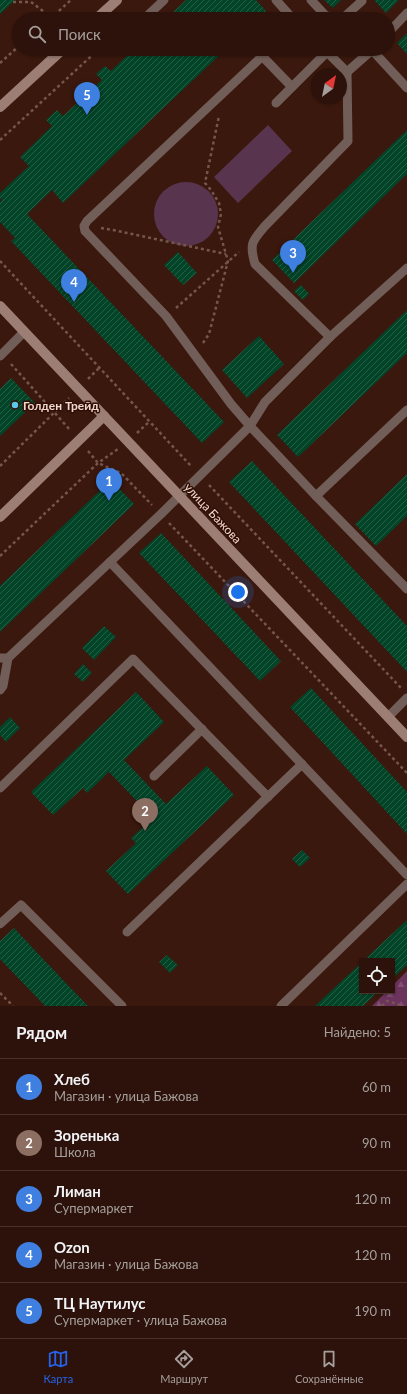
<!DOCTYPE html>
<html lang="ru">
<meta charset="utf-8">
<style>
:root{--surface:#2c120a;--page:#382018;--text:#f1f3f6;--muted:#a69e9c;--line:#48322b;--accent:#2563eb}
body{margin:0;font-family:Lato,sans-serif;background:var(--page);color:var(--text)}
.controls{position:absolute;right:12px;bottom:12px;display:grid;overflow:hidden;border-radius:0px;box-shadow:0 1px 3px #0004}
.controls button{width:36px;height:36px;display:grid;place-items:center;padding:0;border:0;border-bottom:1px solid var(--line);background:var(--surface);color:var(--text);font:20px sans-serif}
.compass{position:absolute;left:311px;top:68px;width:36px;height:36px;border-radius:50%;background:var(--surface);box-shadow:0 1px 3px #0004;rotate:33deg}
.you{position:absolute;left:238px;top:592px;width:14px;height:14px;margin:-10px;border:3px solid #fff;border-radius:50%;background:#1a73e8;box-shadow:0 0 0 6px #1a73e833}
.badge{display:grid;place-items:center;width:26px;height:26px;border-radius:50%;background:var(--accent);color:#fff;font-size:13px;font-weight:700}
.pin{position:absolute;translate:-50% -33px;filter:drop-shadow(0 1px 2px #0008)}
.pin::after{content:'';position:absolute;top:21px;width:14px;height:12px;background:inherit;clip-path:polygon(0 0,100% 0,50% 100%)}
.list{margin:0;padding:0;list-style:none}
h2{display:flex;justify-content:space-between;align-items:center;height:52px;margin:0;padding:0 16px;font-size:17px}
h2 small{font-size:13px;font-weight:400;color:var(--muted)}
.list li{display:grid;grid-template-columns:26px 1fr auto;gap:12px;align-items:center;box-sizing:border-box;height:56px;padding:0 16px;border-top:1px solid var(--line)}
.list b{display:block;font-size:15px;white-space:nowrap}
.list p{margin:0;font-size:13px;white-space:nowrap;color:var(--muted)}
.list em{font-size:13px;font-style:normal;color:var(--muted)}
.icon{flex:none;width:22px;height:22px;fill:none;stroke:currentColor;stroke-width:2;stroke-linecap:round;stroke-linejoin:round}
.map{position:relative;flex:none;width:407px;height:1006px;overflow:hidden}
.search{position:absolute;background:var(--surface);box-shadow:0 1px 3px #0004;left:12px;right:12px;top:12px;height:44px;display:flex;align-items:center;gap:10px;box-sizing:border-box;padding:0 14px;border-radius:22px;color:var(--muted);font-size:15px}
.sheet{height:332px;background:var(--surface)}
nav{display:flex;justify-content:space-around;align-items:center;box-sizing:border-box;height:56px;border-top:1px solid var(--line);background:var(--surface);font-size:11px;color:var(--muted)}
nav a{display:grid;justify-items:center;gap:2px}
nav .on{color:var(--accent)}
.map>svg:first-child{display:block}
.green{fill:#59344e}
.forest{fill:url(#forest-firs)}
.building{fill:url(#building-hatch)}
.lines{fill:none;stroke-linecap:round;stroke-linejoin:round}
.path{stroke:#75564c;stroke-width:2.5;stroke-dasharray:3 3;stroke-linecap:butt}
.lane{stroke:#715e58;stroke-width:9}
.secondary{stroke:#9c7e75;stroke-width:10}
.poi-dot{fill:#5ac8e6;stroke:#310f05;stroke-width:1.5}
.labels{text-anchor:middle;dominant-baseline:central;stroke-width:3;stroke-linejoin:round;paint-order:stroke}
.poi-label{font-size:12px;font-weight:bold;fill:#f0d8d0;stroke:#310f05;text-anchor:start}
.street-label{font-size:12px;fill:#f0d8d0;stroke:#310f05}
</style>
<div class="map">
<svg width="407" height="1006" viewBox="0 0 407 1006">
<defs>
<pattern id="forest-firs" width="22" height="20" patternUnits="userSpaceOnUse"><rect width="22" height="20" fill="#6c335d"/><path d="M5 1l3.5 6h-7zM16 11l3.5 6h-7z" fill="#815073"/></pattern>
<pattern id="building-hatch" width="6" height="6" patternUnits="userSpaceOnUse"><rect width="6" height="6" fill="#024428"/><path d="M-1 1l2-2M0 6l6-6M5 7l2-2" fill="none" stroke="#275e46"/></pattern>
</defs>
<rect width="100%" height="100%" fill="#3b180d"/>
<!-- green -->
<g class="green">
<polygon points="268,125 292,151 238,203 214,177"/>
<circle cx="186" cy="214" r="32"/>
</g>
<!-- forest -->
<polygon class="forest" points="407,971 407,1006 372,1006 387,991 392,991 392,986"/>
<!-- building -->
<g class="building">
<polygon points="0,0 15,0 0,14"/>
<polygon points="186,0 256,0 266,11 257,19 166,19"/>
<polygon points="324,0 341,0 333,8"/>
<polygon points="374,0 399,0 386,13"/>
<polygon points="407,33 407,54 397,43"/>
<polygon points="133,49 226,49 63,203 52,190 27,214 224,422 202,443 11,241 15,238 0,222 0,202 2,200 0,198 0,193 29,166 20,157 52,126 46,120 57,110 63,116 102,80 96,74 105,66 111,71 133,50"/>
<polygon points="407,130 407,174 294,283 272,260"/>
<polygon points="178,252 197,273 183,285 164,265"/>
<polygon points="301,285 309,294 303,300 294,291"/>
<polygon points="407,310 407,353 298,457 277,435"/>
<polygon points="259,336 284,364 247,398 222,370"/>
<polygon points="11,378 35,403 0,436 0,389"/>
<polygon points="252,461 407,626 407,672 229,482"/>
<polygon points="407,474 407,516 376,546 355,524"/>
<polygon points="111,480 134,504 0,632 0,586"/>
<polygon points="161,533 281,661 260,681 139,553"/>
<polygon points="104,626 116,637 94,660 82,648"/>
<polygon points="83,664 92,673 83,682 74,674"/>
<polygon points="311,688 407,792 407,834 290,707"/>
<polygon points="136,692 164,722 124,760 166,804 207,766 234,795 128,894 106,871 136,843 131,838 153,818 109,772 87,793 83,788 53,815 31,792"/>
<polygon points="10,717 20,728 6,742 0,735 0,727"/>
<polygon points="302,850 310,858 300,867 292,859"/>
<polygon points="407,920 407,965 392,979 392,961 363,961"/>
<polygon points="14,928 61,978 88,1006 45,1006 0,959 0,941"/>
<polygon points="167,955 178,965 170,973 159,962"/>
<polygon points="362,962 362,991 379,991 363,1006 315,1006"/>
</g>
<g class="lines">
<!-- path -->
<g class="path">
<polyline points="13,2 31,2 51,17"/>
<polyline points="50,19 71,0"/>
<polyline points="0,63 19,46"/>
<polyline points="0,140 99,49"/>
<polyline points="101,228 113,230 226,254"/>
<polyline points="0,261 191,466"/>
<polyline points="176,308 239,252"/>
<polyline points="203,343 209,334 228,261 218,227 221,214 219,203 211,190 205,183 219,116"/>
<polyline points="11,364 70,430"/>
<polyline points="88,379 99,368"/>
<polyline points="137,433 150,421"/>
<polyline points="88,451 98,463 121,473 152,505"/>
<polyline points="0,466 69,398"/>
<polyline points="209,485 401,688"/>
<polyline points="169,523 407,773"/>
<polyline points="0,556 98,463 118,449"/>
<polyline points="0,993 13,1006"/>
<polyline points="382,1006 387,1001 404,1006"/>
</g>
<!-- lane -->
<g class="lane">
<polyline points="276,0 293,19"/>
<polyline points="311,0 326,16 343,18 362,1"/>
<polyline points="144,19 164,0"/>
<polyline points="388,33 407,13"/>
<polyline points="270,49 87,221 84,226 85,231 166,316 231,404 250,426 316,496 407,589"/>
<polyline points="324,49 347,72 372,50 407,88"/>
<polyline points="262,56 292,87"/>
<polyline points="276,103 327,52"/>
<path d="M330,337l-75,-73c-6,-20 -3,-23 10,-38l83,-85 -1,-69"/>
<polyline points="0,356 24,332"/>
<polyline points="316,496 407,410"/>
<polyline points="110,562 407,875"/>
<polyline points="0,658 8,658 161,514 250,426 265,402 330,337 407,268"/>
<polyline points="0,690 3,686 8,658"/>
<polyline points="388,717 407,698"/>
<polyline points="154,776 202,729"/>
<polyline points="0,788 133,659 268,797"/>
<polyline points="0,924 21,905 122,1006"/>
<polyline points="127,932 302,764"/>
<polyline points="281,1006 407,884"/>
</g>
<!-- secondary -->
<g class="secondary">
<polyline points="96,19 117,0"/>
<polyline points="0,107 63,49"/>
<polyline points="0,306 407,737"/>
<polyline points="0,517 104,416"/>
</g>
</g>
<!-- markers -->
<circle class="poi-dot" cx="15" cy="405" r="4"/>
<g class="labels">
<!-- poi labels -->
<g class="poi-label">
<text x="23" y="405">Голден Трейд</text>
</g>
<!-- street labels -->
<g class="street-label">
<text transform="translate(213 513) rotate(47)">улица Бажова</text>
</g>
</g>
</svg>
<div class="controls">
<button><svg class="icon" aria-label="locate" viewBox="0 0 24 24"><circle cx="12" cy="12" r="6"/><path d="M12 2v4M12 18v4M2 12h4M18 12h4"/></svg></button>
</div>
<svg class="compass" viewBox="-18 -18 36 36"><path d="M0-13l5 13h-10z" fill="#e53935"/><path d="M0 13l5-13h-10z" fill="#a69e9c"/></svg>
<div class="you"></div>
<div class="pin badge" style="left:109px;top:501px;background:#3f7fe0">1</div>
<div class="pin badge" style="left:145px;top:831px;background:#8d6e63">2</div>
<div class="pin badge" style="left:293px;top:273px;background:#3f7fe0">3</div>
<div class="pin badge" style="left:74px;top:302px;background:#3f7fe0">4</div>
<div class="pin badge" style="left:87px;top:115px;background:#3f7fe0">5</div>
<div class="search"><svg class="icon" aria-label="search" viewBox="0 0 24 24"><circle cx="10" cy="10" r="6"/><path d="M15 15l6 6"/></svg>Поиск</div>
</div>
<section class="sheet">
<h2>Рядом<small>Найдено: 5</small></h2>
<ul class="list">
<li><span class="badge" style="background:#3f7fe0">1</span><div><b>Хлеб</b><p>Магазин · улица Бажова</p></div><em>60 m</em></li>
<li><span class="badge" style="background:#8d6e63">2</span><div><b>Зоренька</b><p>Школа</p></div><em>90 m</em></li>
<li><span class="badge" style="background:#3f7fe0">3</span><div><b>Лиман</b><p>Супермаркет</p></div><em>120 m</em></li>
<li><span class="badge" style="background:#3f7fe0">4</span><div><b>Ozon</b><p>Магазин · улица Бажова</p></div><em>120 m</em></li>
<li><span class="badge" style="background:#3f7fe0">5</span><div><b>ТЦ Наутилус</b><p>Супермаркет · улица Бажова</p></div><em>190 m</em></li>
</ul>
</section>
<nav>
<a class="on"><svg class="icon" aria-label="map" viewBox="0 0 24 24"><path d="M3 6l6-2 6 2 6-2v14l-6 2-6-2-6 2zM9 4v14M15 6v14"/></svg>Карта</a>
<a><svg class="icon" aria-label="directions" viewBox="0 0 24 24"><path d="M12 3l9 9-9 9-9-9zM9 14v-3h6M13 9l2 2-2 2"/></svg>Маршрут</a>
<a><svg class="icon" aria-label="saved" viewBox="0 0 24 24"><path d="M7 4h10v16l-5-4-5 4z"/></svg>Сохранённые</a>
</nav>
